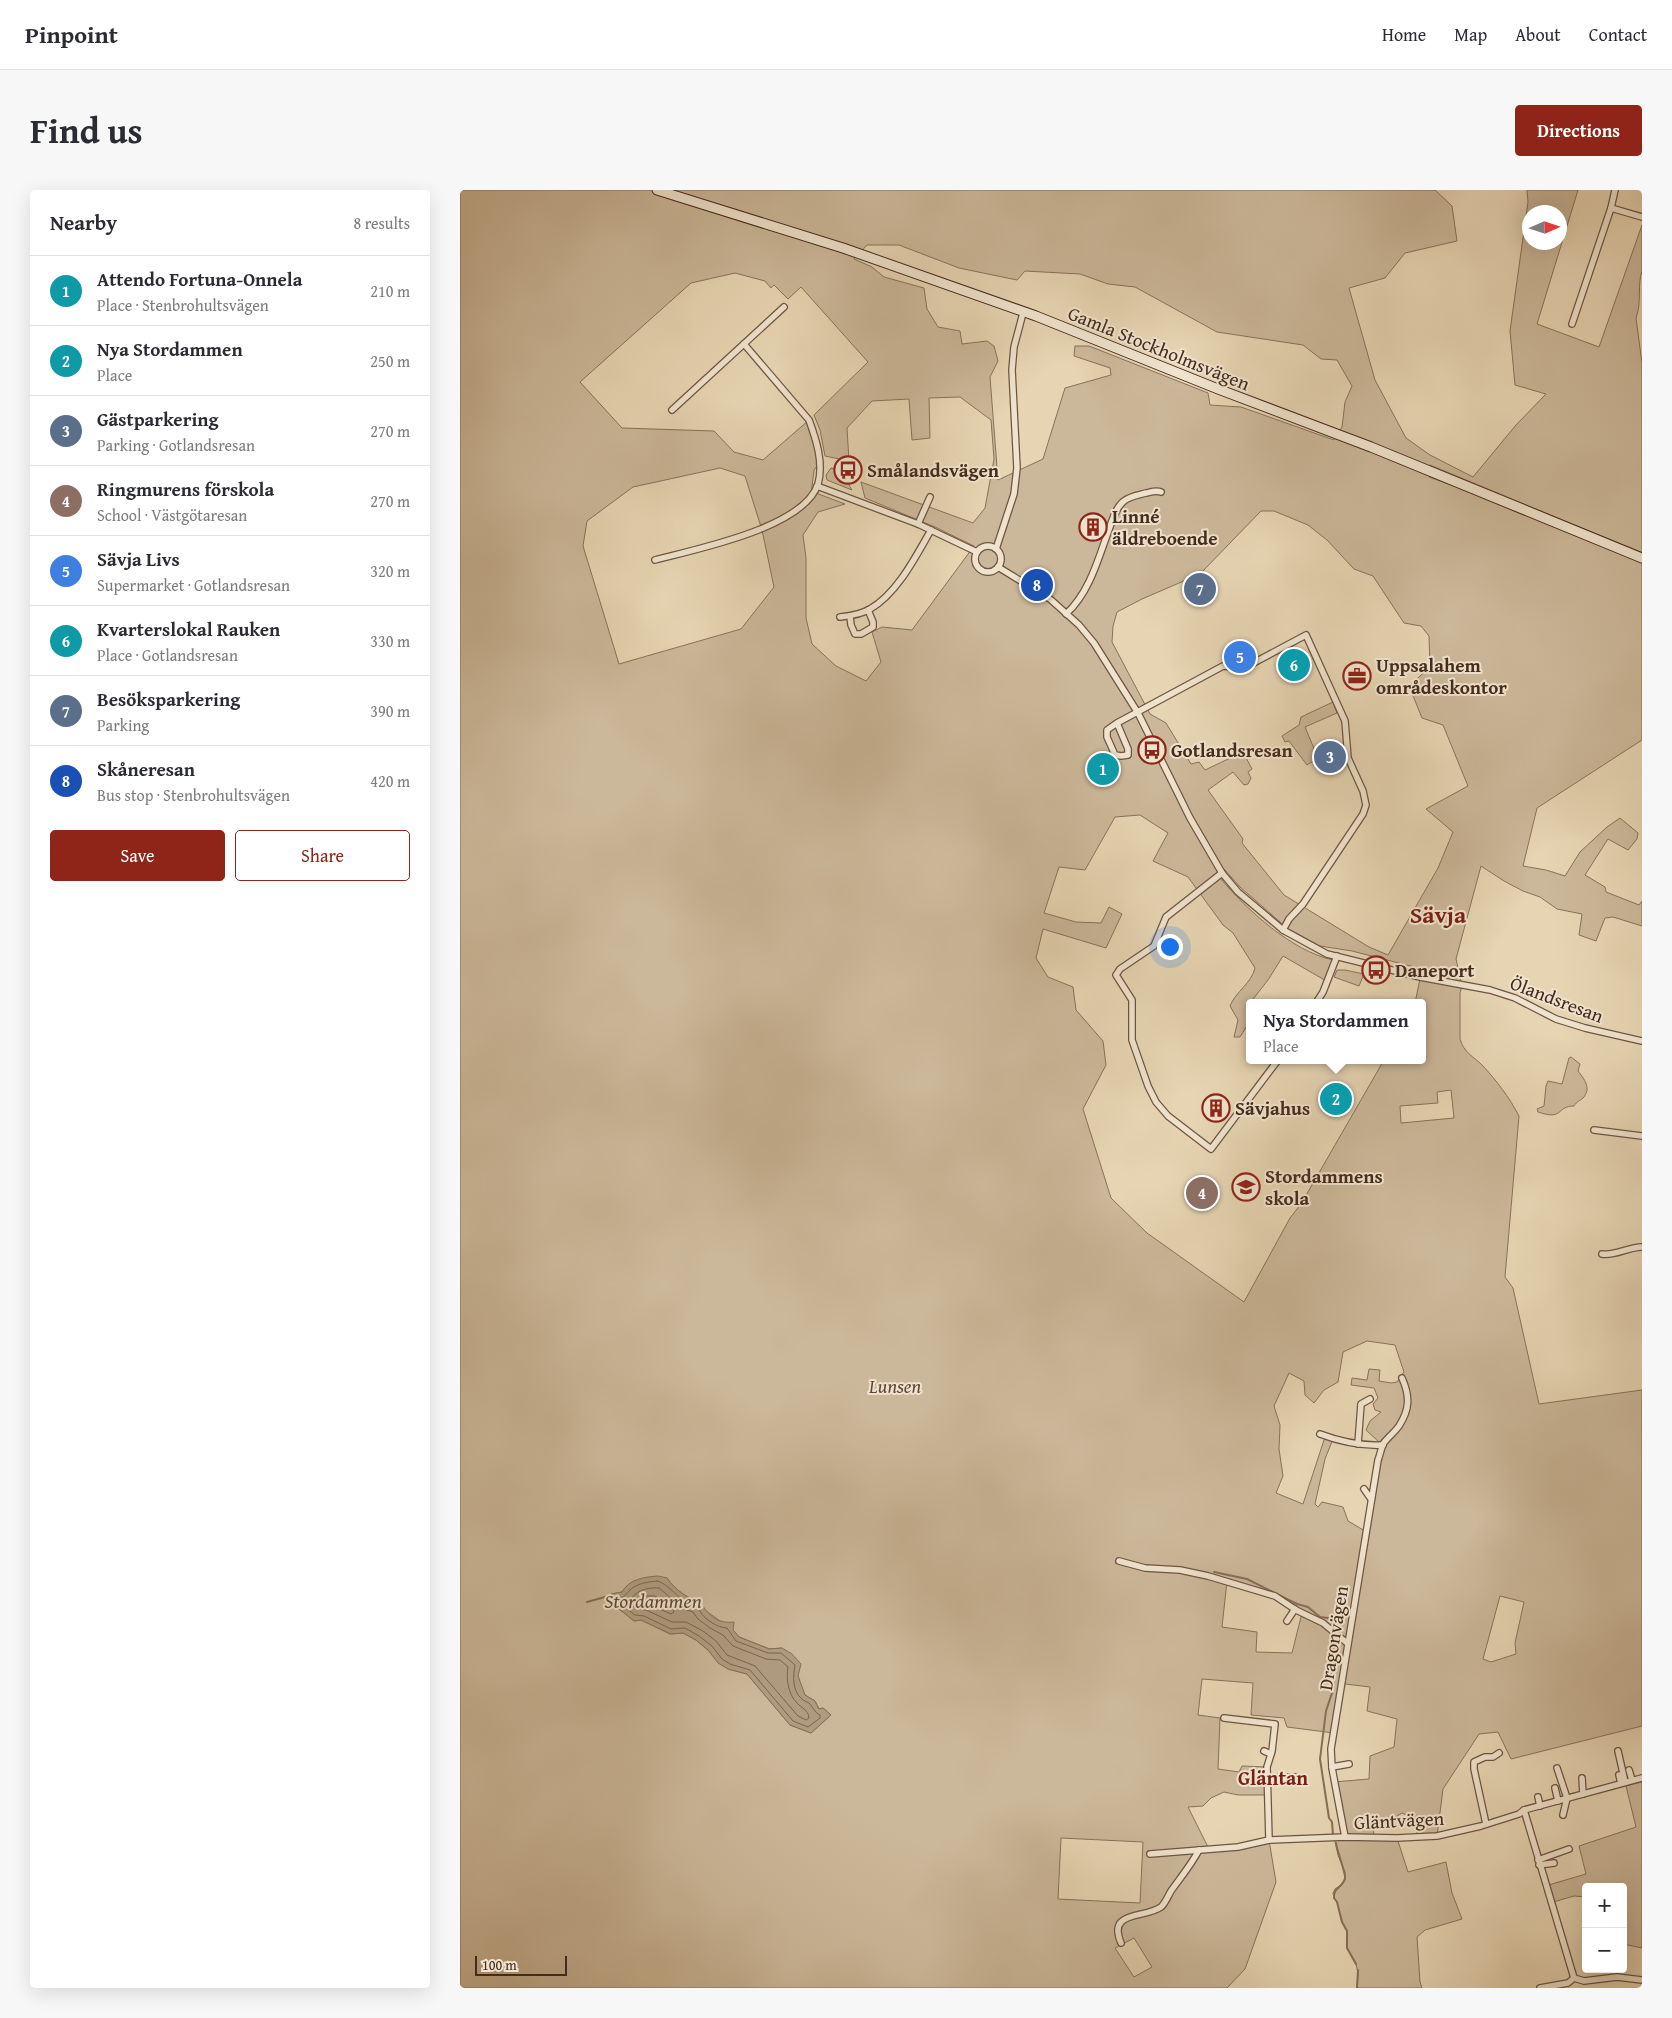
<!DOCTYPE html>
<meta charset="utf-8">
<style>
:root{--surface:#fff;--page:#f7f7f7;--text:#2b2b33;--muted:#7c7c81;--line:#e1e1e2;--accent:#8f2418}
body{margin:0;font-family:"Gentium Book Plus",serif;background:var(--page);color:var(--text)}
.controls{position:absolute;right:15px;bottom:15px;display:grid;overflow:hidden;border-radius:5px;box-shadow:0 5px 20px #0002}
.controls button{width:45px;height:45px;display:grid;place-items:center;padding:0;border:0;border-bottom:1px solid var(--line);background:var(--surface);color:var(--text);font:25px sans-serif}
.compass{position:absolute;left:1062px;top:15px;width:45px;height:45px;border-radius:50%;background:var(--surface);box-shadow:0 5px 20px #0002;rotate:87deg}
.scale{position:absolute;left:15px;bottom:12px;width:92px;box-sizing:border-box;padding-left:5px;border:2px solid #452b1d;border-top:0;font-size:14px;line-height:18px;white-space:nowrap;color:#452b1d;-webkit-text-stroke:4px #efe3cd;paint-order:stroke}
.you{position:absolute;left:709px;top:756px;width:18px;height:18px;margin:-12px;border:4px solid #fff;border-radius:50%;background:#1a73e8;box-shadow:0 0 0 8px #1a73e833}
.badge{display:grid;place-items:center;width:32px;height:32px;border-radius:50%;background:var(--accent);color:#fff;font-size:16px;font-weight:700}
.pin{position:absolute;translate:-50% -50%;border:2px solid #fff;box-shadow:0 1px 5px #0006}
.popup{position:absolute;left:786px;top:809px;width:180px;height:65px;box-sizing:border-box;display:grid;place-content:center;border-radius:5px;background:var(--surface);filter:drop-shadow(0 1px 4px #0005);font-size:16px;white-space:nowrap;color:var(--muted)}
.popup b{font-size:19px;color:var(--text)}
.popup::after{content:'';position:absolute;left:50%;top:100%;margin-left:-10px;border:10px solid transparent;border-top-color:var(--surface)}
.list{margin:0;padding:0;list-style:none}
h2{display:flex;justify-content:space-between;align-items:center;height:65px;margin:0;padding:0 20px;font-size:21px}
h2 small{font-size:16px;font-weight:400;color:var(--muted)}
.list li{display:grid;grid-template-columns:32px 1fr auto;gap:15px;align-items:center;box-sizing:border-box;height:70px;padding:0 20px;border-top:1px solid var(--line)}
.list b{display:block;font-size:19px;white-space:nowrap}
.list p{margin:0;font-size:16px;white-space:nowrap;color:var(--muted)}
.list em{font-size:16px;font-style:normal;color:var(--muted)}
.actions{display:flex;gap:10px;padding:15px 20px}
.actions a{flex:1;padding:11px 0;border:1px solid var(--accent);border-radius:5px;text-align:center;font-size:18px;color:var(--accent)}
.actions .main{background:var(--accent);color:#fff}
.map{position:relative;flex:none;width:1182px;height:1798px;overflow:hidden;border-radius:5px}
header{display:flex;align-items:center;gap:30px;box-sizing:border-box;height:70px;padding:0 25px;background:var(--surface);border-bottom:1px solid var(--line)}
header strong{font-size:24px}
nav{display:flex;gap:28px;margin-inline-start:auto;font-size:18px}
.intro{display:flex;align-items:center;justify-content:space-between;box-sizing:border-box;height:120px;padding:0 30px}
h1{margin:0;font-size:35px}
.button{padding:12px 22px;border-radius:5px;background:var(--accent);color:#fff;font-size:18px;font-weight:700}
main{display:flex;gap:30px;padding:0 30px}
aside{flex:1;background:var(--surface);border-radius:5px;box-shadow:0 5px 20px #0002}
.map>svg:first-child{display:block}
.green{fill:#cbb799;stroke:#88715b;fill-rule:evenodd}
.water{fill:#af9b7f;stroke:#856e58}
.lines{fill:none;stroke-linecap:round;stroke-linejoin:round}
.shore{stroke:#7a634e;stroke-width:1}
.stream{stroke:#856e58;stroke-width:2}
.minor-casing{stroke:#6d5542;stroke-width:8}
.secondary-casing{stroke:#452b1d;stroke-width:11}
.minor{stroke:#efe3cd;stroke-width:5.5}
.secondary{stroke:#efe3cd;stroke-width:9}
.labels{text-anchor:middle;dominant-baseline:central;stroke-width:4;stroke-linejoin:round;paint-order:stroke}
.street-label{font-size:19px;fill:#452b1d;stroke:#efe3cd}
.poi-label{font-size:19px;font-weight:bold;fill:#452b1d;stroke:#efe3cd;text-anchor:start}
.park-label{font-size:19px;font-style:italic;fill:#604736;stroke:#efe3cd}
.water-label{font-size:20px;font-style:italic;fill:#604736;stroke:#efe3cd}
.neighbourhood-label{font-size:20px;font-weight:bold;fill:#7a1f14;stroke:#efe3cd}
.district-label{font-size:24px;font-weight:bold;fill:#7a1f14;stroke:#efe3cd}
</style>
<header>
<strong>Pinpoint</strong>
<nav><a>Home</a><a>Map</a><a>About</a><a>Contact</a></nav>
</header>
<div class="intro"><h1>Find us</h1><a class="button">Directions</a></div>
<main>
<aside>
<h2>Nearby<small>8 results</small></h2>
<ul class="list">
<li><span class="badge" style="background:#0f9aa8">1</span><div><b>Attendo Fortuna-Onnela</b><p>Place · Stenbrohultsvägen</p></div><em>210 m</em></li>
<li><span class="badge" style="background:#0f9aa8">2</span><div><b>Nya Stordammen</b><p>Place</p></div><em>250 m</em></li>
<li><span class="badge" style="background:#5c6f8a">3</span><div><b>Gästparkering</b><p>Parking · Gotlandsresan</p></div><em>270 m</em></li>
<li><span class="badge" style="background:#8d6e63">4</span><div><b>Ringmurens förskola</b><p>School · Västgötaresan</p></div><em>270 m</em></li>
<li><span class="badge" style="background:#3f7fe0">5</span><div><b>Sävja Livs</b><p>Supermarket · Gotlandsresan</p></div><em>320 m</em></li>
<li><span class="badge" style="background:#0f9aa8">6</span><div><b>Kvarterslokal Rauken</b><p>Place · Gotlandsresan</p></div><em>330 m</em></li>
<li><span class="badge" style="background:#5c6f8a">7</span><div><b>Besöksparkering</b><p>Parking</p></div><em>390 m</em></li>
<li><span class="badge" style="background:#1a4fb4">8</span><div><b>Skåneresan</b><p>Bus stop · Stenbrohultsvägen</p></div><em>420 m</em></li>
</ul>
<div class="actions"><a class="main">Save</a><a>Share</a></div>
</aside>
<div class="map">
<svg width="1182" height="1798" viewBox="0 0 1182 1798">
<rect width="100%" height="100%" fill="#e6d4b2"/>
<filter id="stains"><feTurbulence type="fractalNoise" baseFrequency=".004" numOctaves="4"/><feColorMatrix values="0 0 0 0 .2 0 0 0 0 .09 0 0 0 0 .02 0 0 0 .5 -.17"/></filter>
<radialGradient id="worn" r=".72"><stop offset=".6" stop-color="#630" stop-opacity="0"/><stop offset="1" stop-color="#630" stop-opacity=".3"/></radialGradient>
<!-- green -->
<g class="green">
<path d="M0,0h975l17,16 5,35 -52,12 -20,25 -36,10 26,92 31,58 24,17 43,22 43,-52 30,-31 -31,-9 -5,-54 18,-129 -1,-12h51l-41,134 62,23 43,-122v46c-5,14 0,31 -6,47l6,45v190l-212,-88 -1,12 61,22 152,64v177l-105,68 -14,58 23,4 19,6 15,-24 27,-25 13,-9 18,15 -1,6 -9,11 -20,-11 -23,36 20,12 1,5 33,13 3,-4v25l-29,-9 -8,1 -9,23 -17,-6 3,-21 -25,-5 -17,-12 -17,-6 -19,-10 -23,-15 -25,93 6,27 -2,7v46c4,14 13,17 22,26 15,16 27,32 37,51l-14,161 8,11 26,116 103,-14v336l-131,33 -13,-27 -19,2 -36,55 -6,47 -19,1 -4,-19 -12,-5 -11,7 -18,1 1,17h23l11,34 38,-10 6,31 10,26 -37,11 -8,7 3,45 2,6h-65l1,-15 -2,-9 -9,-16v-17l-5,-9 -5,-20 -3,-4 -1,-5 2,-4 6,-4 4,-5v-8l-7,-17 -4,-18h10l-10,-55 35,-3 1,-23 24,-9 3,-28 -30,-8 3,-24 -25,-3 -4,1 -7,48 -47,-6 -3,-9 -33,-3 2,-32 -51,-4 -4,36 22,3 -2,51 21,3 3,-6 25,1v28h-29l-14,-3 -13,6 -8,8 -15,1 21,42 60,-9 7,42 -31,87 -18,19h-767zM1070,22h30v30h-30zM407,55h32l60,23 58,12 8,-9 55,3 28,10 27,3 82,45 86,13 18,14 16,1 15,26 -7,16 -3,25 -8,13 -93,-33 -31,-2 -2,-12 -119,-47h-14l-1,10 36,12 1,7 -46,13 -22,71 -45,21 -8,-103 8,-16 -4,-15 -7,-5 -25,3 -2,-13 -22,-4 -11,-18 -3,-21 -40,-11 -12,-10 -18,-8zM275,83l30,8 6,7 3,-3 14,14 13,-12 67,75 -54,53 6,15 5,26 24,5 -2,-33 25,-27 37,-2 3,41 18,-2 -1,-40 31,-1 31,23 3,39 -9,49 -12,15 -112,-41 4,16 70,29 39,19 -62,84 -30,-3 -10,5 9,30 -15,19 -30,-15 -24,-22 -6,-26v-60l-3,-23 15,-23 27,-8 -29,-11 -5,2 3,-25 6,-7 -11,-43 -46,40 -29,-8 -20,-21 -92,-3 -42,-46 111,-99zM260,278l25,8 17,54 12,57 -33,42 -122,35 -36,-118 4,-25 46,-34zM801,321h13l34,14 19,15 27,29 19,7 31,47 17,3 8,10 1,31 -21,19 13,32 21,7 25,61 -42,23 27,23 -15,36 -50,87 -19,-8 -85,-52 -42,-52 1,-4 -35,-49 25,-18 11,13 4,-1 3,-6 -3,-6 4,-3 -9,-17 -38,18 -6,-8 -8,2 -25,-41 -16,-9 -38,-72 1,-16 4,-14 25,-13 58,-25zM680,625l28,18 -15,28 35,16 35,48 10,8 22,35c-4,16 -19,23 -25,38l8,14 -4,17h6l10,-16v-18l18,-23 15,-24 45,26 5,-22c-41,-9 -86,-50 -113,-82l-19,10 23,-19 16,18 47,41 33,18 32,5 70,18 -7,34h7v57h-38l-83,144 -11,14 -46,84 -97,-69 -36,-35 -28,-89 23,-44 -3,-24 -27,-31 -3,-23 -25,-10 -12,-19 7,-29 63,19 16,-34 -13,-7 -8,16 -25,-1 -32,-9 15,-46 26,3 30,-53zM991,900l3,28 -53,5 -1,-17 38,-3 -1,-11zM907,1151l28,4 9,27 -7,10 -6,1 -12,-2 1,-11 -11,-1 -2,11 -15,-2 -1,7 23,3 4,10 -5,6 2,6 6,2 -11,9 -4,9 14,13 -15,88 -17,-10 -5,-14 -21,-5 -4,5 -3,-3 10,-45 8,-20 -5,-2 -4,3 -21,64 -27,-11 7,-17 -4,-27 1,-24 -6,-19 15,-33 15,8 1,14 9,8 10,-13 14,-8 5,-30zM207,1388c7,11 21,21 33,24l6,9 27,19 6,7 31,12 12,-1 16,28 2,8 5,11 10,6 4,8 4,-1 8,7 -20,18 -21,-8 -43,-51 -19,-5 -9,-6 -11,-13 -12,-10 -13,-7 -13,1 -29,-14 -7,1 -21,-17 -1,-10 10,-2zM767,1391l48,15 27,17 -10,40 -36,-1 1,-20 -35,-5zM1040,1406l24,6 -9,41 1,11 -25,8 -8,-3zM601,1648l82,4 -3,61 -82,-4zM674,1748l18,29 -18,10 -19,-29z"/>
<path d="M371,278c12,2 15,13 21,22l-25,-10 -1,-5z"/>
<polygon points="873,512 877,523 845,537 858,568 847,575 829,551 825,552 822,546 839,535 841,527"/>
<polygon points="877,780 885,780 904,784 899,796 874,787"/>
<path d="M1111,867l9,7 -2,7c6,8 14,17 5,27 -3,3 -6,3 -9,8 -18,0 -10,15 -36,6l-1,-3 7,-3 2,-20 2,-5 14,3 7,-26z"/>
<polygon points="1182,1588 1182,1758 1163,1754 1163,1697 1126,1697 1126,1707 1114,1706 1090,1713 1085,1696 1126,1684 1119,1656 1176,1637 1165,1592"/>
</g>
<!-- water -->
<path class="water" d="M198,1386l9,2c7,11 21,21 33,24 9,14 18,22 34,20l-1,8 6,7 30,12 13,-1 10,6 9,10 -3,12 7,19 10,6 4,8 4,-1 8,7 -20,18 -21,-8 -43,-51 -19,-5 -10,-6 -10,-13 -12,-10 -13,-7 -12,1 -30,-14 -7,1 -21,-17 -2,-10 11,-2c7,-13 23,-15 36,-16z"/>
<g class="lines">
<!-- shore -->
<g class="shore">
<path d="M197,1391c11,2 21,18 32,23 2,1 5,1 7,2 2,1 4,5 5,7 5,7 17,15 26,15l9,13 32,12h13l14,12c-2,11 -3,26 7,34 3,3 4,2 7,4 4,4 5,9 11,12v3l-12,9 -15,-6 -43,-51 -20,-6 -8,-5 -10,-13 -13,-10 -14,-8 -14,1 -27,-13 -9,-1 -17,-13 1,-4c6,-1 6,-3 10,-7 8,-8 18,-9 28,-10z"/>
<path d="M199,1398l25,21 9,3 5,7 12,9 13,7 10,11 33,13 14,1 8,7c-2,12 0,27 9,36 5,6 11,6 12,15l-3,2 -8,-4 -43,-50 -28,-11 -11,-14 -13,-10 -17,-9h-14l-26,-12 -9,-1 -8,-6c5,-12 17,-16 30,-15z"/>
<polygon points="187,1406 195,1406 213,1419 214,1422 211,1424 184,1412 183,1409"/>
</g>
<!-- stream -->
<g class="stream">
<polyline points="754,1382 787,1389 837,1414 848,1417 860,1427 868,1428 875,1436 874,1440"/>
<polyline points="127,1412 152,1405"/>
<polyline points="873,1645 872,1632 869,1628 860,1569 866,1521 872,1503 874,1446"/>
<path d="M876,1653c1,8 10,31 9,35 -2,10 -12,9 -11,20l3,4 5,20 5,9v17l9,16"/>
<polyline points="897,1798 898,1780"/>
</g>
<!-- minor casing -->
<g class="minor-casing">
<g id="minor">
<polyline points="1151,18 1182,27"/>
<polyline points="1112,134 1151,18 1155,0"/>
<polyline points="212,220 324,117"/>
<polyline points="357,296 458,334 517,362"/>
<polyline points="458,334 470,307"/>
<circle cx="528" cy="369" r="13"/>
<polyline points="536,359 554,304 557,278 552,180 554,157 563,123"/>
<path d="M195,370c41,-11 149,-32 163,-76 6,-21 -2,-45 -9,-64l-65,-76"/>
<polyline points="538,377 590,409 619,435 634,453 678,523 730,628 762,683 778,702 823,740 867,764 960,787 1030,800 1055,808 1096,829 1125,838 1182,851"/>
<path d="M606,424c23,-21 32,-54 42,-82 4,-10 7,-24 16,-31 6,-5 15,-6 22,-8 5,-1 10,-3 15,-1"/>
<polyline points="390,426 391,435 395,444 401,444 413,437 413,432 408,420"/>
<path d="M380,427c10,-1 22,-3 30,-8 27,-15 46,-53 61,-79"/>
<polyline points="657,533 647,540 647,547 655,565 661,566 668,565 668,559 657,533 763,476 784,478 846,445 885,531 888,568 903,601 906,615 903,624 843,714 829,729 823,740"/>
<polyline points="762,683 706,727 694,756 660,779 656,785 672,810 672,850 688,896 696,912 708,926 751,959 818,870"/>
<polyline points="856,813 863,802 877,766"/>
<polyline points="1134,940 1182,946"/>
<path d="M1142,1064c14,2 26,-7 40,-7"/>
<path d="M860,1244c21,8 40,12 63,11"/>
<polyline points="898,1254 901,1214 910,1209"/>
<polyline points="904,1299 911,1309"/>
<polyline points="659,1371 685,1378 720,1380 748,1386 815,1406 836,1420 863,1433 887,1453"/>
<polyline points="827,1431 835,1419"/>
<polyline points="764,1528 815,1534 812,1561 807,1577 809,1650"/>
<polyline points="804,1561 811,1564"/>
<polyline points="1158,1561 1165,1592"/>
<polyline points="872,1577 889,1574"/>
<polyline points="1097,1578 1107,1608 1103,1625"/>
<polyline points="1169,1580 1172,1590"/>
<polyline points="1159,1585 1161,1593"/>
<polyline points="807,1588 835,1587"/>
<polyline points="1122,1588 1123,1604"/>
<polyline points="1095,1598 1098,1611"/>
<polyline points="1078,1607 1080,1616"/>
<polyline points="1064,1620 1114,1788"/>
<polyline points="1026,1634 1014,1579 1014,1572 1025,1567 1033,1567 1039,1563"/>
<path d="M885,1647l-13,-69 -1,-19 47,-289c2,-5 3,-11 5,-16 4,-6 11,-11 16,-18 11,-17 11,-30 3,-48"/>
<polyline points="690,1664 778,1657 809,1650 885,1647 937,1648 977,1646 1021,1636 1059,1624 1064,1620 1182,1588"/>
<polyline points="1078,1670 1109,1659"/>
<polyline points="1079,1675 1094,1673"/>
<path d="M661,1753c-14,-33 23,-24 40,-36 4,-3 7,-11 10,-16 10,-14 20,-26 28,-41"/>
<polyline points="1114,1788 1124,1791 1157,1787 1182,1790"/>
<polyline points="1080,1798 1108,1793 1114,1788"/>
</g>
</g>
<!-- secondary casing -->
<g class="secondary-casing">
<polyline id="secondary" points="197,0 383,58 576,126 758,199 911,257 1182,368"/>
</g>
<!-- minor -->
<use href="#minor" class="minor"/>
<!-- secondary -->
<use href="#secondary" class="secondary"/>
</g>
<!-- icons -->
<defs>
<g id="bus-ring" transform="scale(1.4375)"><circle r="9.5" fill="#efe3cd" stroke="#8f2418" stroke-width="1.5"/><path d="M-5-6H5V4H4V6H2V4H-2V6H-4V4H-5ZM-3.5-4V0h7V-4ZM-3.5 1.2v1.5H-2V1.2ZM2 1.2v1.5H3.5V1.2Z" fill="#8f2418"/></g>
<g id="building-ring" transform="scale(1.4375)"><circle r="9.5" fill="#efe3cd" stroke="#8f2418" stroke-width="1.5"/><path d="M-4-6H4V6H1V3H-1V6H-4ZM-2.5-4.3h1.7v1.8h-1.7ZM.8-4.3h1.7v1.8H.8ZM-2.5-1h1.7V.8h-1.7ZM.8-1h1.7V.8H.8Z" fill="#8f2418"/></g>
<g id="office-ring" transform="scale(1.4375)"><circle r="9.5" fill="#efe3cd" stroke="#8f2418" stroke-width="1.5"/><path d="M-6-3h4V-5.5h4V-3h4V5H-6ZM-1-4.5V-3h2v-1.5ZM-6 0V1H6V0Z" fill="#8f2418"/></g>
<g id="school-ring" transform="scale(1.4375)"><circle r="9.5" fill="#efe3cd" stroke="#8f2418" stroke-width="1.5"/><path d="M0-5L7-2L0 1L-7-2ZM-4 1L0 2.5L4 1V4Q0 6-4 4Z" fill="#8f2418"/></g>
</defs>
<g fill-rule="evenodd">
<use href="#bus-ring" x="388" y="280"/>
<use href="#building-ring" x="633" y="337"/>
<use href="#office-ring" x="897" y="486"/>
<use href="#bus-ring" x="692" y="560"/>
<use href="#bus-ring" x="916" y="780"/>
<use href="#building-ring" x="756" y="918"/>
<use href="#school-ring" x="786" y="997"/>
</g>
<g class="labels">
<!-- street labels -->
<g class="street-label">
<text transform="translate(699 158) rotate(22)">Gamla Stockholmsvägen</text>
<text transform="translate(1097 809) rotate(21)">Ölandsresan</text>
<text transform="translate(873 1448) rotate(-81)">Dragonvägen</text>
<text transform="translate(939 1630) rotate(-3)">Gläntvägen</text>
</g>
<!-- poi labels -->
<g class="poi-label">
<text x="407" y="280">Smålandsvägen</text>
<text x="652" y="326">Linné<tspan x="652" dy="22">äldreboende</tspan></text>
<text x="916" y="475">Uppsalahem<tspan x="916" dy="22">områdeskontor</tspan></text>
<text x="711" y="560">Gotlandsresan</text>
<text x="935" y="780">Daneport</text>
<text x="775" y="918">Sävjahus</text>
<text x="805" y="986">Stordammens<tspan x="805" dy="22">skola</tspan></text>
</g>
<!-- park labels -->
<g class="park-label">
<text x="435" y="1196">Lunsen</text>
</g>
<!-- water labels -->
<g class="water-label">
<text x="193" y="1410">Stordammen</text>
</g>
<!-- neighbourhood labels -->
<g class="neighbourhood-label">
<text x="813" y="1587">Gläntan</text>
</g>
<!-- district labels -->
<g class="district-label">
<text x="978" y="724">Sävja</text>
</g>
</g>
<rect width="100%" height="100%" filter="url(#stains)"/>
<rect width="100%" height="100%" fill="url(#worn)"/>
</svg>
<div class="controls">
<button>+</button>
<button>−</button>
</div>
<svg class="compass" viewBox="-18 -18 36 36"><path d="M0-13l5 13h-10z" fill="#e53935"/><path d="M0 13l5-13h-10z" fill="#7c7c81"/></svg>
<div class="scale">100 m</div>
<div class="you"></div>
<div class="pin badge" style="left:643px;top:579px;background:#0f9aa8">1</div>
<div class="pin badge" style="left:876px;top:909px;background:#0f9aa8">2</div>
<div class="popup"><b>Nya Stordammen</b>Place</div>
<div class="pin badge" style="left:870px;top:567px;background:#5c6f8a">3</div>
<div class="pin badge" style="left:742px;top:1003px;background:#8d6e63">4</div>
<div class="pin badge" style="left:780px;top:467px;background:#3f7fe0">5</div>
<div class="pin badge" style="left:834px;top:475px;background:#0f9aa8">6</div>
<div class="pin badge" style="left:740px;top:399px;background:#5c6f8a">7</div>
<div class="pin badge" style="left:577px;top:395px;background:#1a4fb4">8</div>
</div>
</main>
